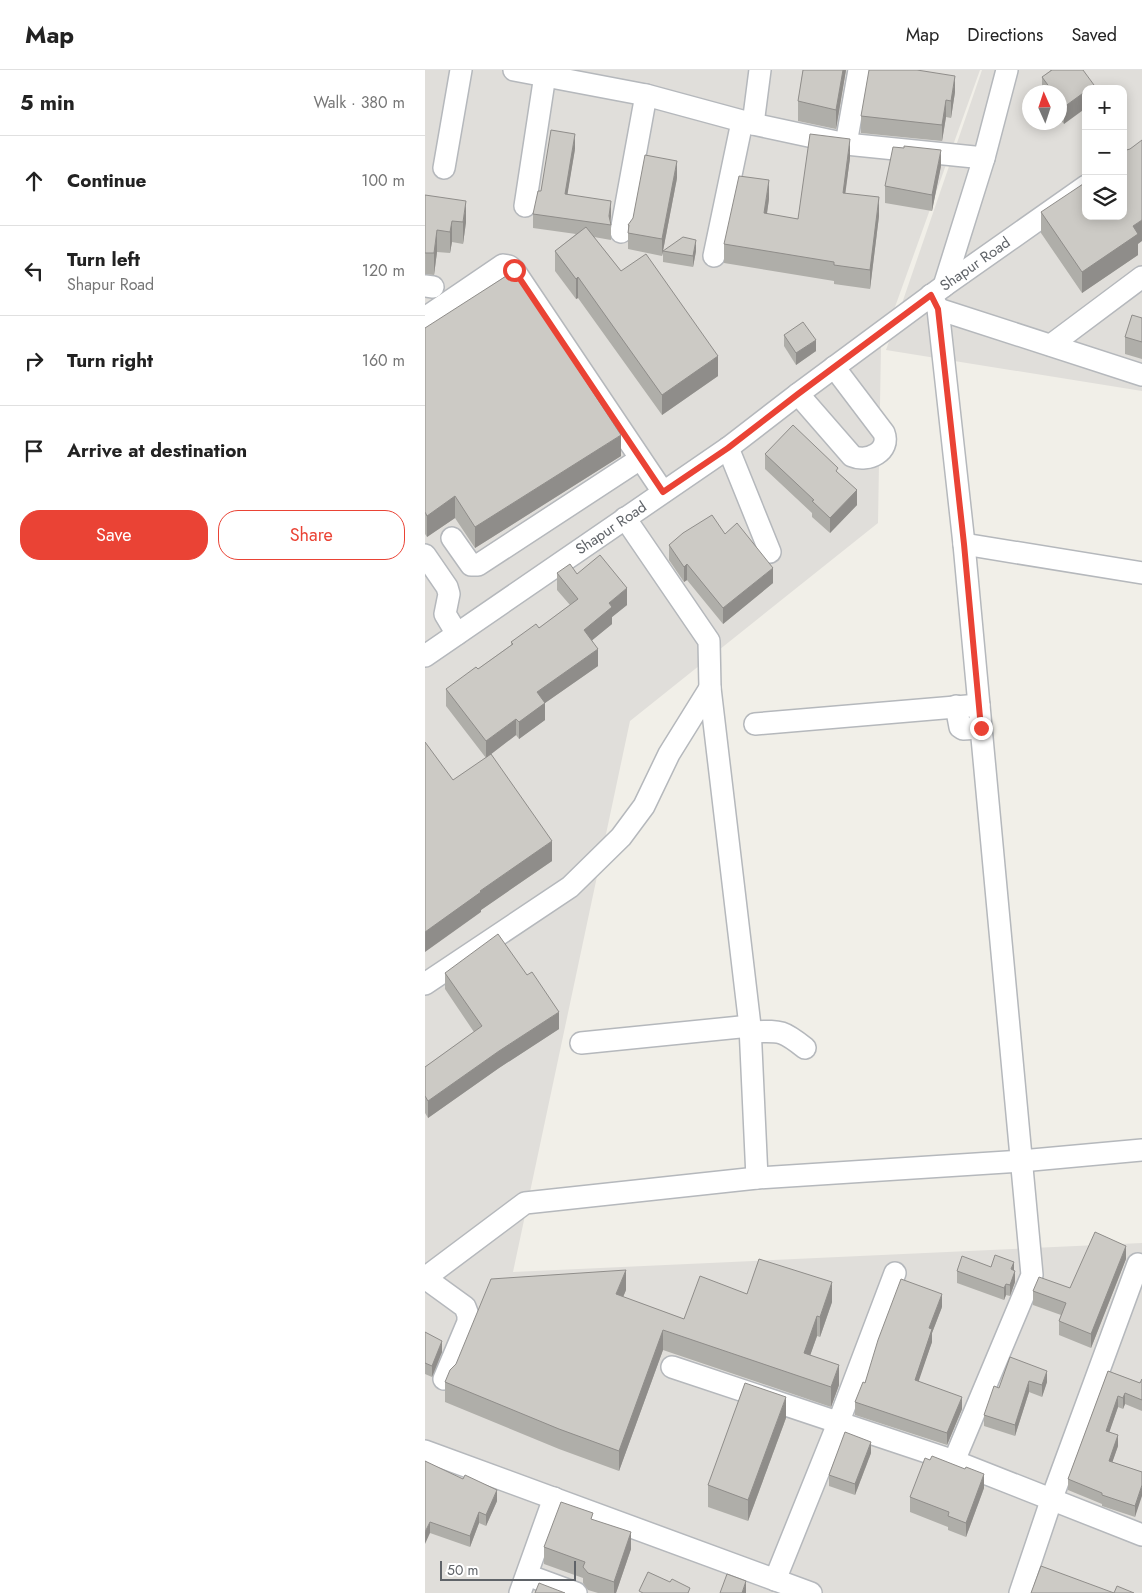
<!DOCTYPE html>
<meta charset="utf-8">
<style>
:root{--surface:#fff;--page:#f2f2f2;--text:#222;--muted:#767676;--line:#e0e0e0;--accent:#ea4335}
body{margin:0;font-family:Jost,sans-serif;background:var(--page);color:var(--text)}
.controls{position:absolute;right:15px;top:15px;display:grid;overflow:hidden;border-radius:10px;box-shadow:0 2px 12px #0003}
.controls button{width:45px;height:45px;display:grid;place-items:center;padding:0;border:0;border-bottom:1px solid var(--line);background:var(--surface);color:var(--text);font:25px sans-serif}
.compass{position:absolute;left:597px;top:15px;width:45px;height:45px;border-radius:50%;background:var(--surface);box-shadow:0 2px 12px #0003;rotate:357deg}
.scale{position:absolute;left:15px;bottom:12px;width:136px;box-sizing:border-box;padding-left:5px;border:2px solid #5f6368;border-top:0;font-size:14px;line-height:18px;white-space:nowrap;color:#5f6368;-webkit-text-stroke:4px #fff;paint-order:stroke}
.stop{position:absolute;width:15px;height:15px;margin:-11px;border:4px solid #ea4335;border-radius:50%;background:#fff}
.stop.end{background:#ea4335;border-color:#fff;box-shadow:0 1px 5px #0008}
.list{margin:0;padding:0;list-style:none}
h2{display:flex;justify-content:space-between;align-items:center;height:65px;margin:0;padding:0 20px;font-size:21px}
h2 small{font-size:16px;font-weight:400;color:var(--muted)}
.list li{display:grid;grid-template-columns:32px 1fr auto;gap:15px;align-items:center;box-sizing:border-box;height:90px;padding:0 20px;border-top:1px solid var(--line)}
.list b{display:block;font-size:19px;white-space:nowrap}
.list p{margin:0;font-size:16px;white-space:nowrap;color:var(--muted)}
.list em{font-size:16px;font-style:normal;color:var(--muted)}
.actions{display:flex;gap:10px;padding:15px 20px}
.actions a{flex:1;padding:11px 0;border:1px solid var(--accent);border-radius:20px;text-align:center;font-size:18px;color:var(--accent)}
.actions .main{background:var(--accent);color:#fff}
.icon{flex:none;width:28px;height:28px;fill:none;stroke:currentColor;stroke-width:2;stroke-linecap:round;stroke-linejoin:round}
.map{position:relative;flex:none;width:717px;height:1523px;overflow:hidden}
header{display:flex;align-items:center;gap:30px;box-sizing:border-box;height:70px;padding:0 25px;background:var(--surface);border-bottom:1px solid var(--line)}
header strong{font-size:24px}
nav{display:flex;gap:28px;margin-inline-start:auto;font-size:18px}
main{display:flex}
aside{flex:1;background:var(--surface)}
.map>svg:first-child{display:block}
.industrial{fill:#e0deda;fill-rule:evenodd}
.lines{fill:none;stroke-linecap:round;stroke-linejoin:round}
.minor-casing{stroke:#b5b8bc;stroke-width:24}
.minor{stroke:#fff;stroke-width:21}
.wall{fill:#afaea9}
.shaded-wall{fill:#8f8d8a}
.building{fill:#cccac5;stroke:#8f8d8a}
.route{stroke:#ea4335;stroke-width:6}
.labels{text-anchor:middle;dominant-baseline:central;stroke-width:4;stroke-linejoin:round;paint-order:stroke}
.street-label{font-size:15px;fill:#5f6368;stroke:#fff}
</style>
<header>
<strong>Map</strong>
<nav><a>Map</a><a>Directions</a><a>Saved</a></nav>
</header>
<main>
<aside>
<h2>5 min<small>Walk · 380 m</small></h2>
<ul class="list">
<li><svg class="icon" aria-label="ahead" viewBox="0 0 24 24"><path d="M12 20V5M6 11l6-6 6 6"/></svg><div><b>Continue</b></div><em>100 m</em></li>
<li><svg class="icon" aria-label="left" viewBox="0 0 24 24"><path d="M17 20v-9H6M10 6l-5 5 5 5"/></svg><div><b>Turn left</b><p>Shapur Road</p></div><em>120 m</em></li>
<li><svg class="icon" aria-label="right" viewBox="0 0 24 24"><path d="M7 20v-9h11M14 6l5 5-5 5"/></svg><div><b>Turn right</b></div><em>160 m</em></li>
<li><svg class="icon" aria-label="arrive" viewBox="0 0 24 24"><path d="M6 21V4h12l-3 4 3 4H6"/></svg><div><b>Arrive at destination</b></div></li>
</ul>
<div class="actions"><a class="main">Save</a><a>Share</a></div>
</aside>
<div class="map">
<svg width="717" height="1523" viewBox="0 0 717 1523">
<rect width="100%" height="100%" fill="#f1efe8"/>
<!-- industrial -->
<g class="industrial">
<polygon points="0,0 555,0 456,276 453,453 205,651 88,1202 717,1173 717,1523 0,1523"/>
<path d="M557,0h160v321l-256,-41zM661,19h37v127h-37zM604,22h30v30h-30z"/>
</g>
<g class="lines">
<!-- minor casing -->
<g class="minor-casing">
<g id="minor">
<polyline points="89,0 221,25 328,54 421,74 559,88"/>
<polyline points="328,54 335,0"/>
<polyline points="421,74 434,0"/>
<polyline points="19,98 36,0"/>
<polyline points="100,136 120,5"/>
<polyline points="196,162 221,25"/>
<polyline points="289,186 317,52"/>
<polyline points="0,216 8,217"/>
<polyline points="519,216 559,88 582,0"/>
<polyline points="506,225 513,239 539,474 607,1205 529,1391"/>
<polyline points="513,239 717,305"/>
<polyline points="0,248 78,195 84,196 89,200 238,422"/>
<polyline points="626,275 717,207"/>
<path d="M373,324l54,62c16,7 39,-5 32,-23l-50,-66"/>
<polyline points="303,378 345,482"/>
<polyline points="200,448 284,571 285,618 325,956 332,1108"/>
<polyline points="27,468 46,495 53,495 215,389"/>
<polyline points="539,474 717,503"/>
<polyline points="0,485 22,517 24,524 20,544 32,564"/>
<polyline points="0,586 303,378 373,324 519,216 661,116"/>
<polyline points="531,636 535,657 538,659 556,658"/>
<polyline points="330,654 554,635"/>
<polyline points="0,914 145,817 196,767 219,736 244,684 285,618"/>
<path d="M325,962c30,-1 31,-3 55,16"/>
<polyline points="156,973 325,956"/>
<polyline points="0,1208 100,1133 332,1108 596,1091 717,1080"/>
<polyline points="0,1208 40,1237 43,1245 43,1252 19,1309"/>
<polyline points="247,1297 529,1391 717,1465"/>
<polyline points="0,1381 386,1523"/>
<polyline points="102,1505 151,1523"/>
<polyline points="350,1510 414,1351 470,1203"/>
<polyline points="95,1523 129,1428"/>
<polyline points="595,1523 627,1428 713,1194"/>
</g>
</g>
<!-- minor -->
<use href="#minor" class="minor"/>
</g>
<!-- wall -->
<g class="wall">
<polygon points="378,0 421,0 411,59 373,51 373,31"/>
<polygon points="625,0 658,0 669,19 639,54 634,48 634,22 617,22 617,7 625,1"/>
<polygon points="530,22 526,48 521,47 517,71 436,63 436,46"/>
<polygon points="150,79 142,125 186,146 185,151 186,155 186,170 169,167 196,201 293,306 237,345 153,228 151,229 130,201 130,181 151,164 108,158 108,144 116,121"/>
<polygon points="699,81 713,174 713,185 657,223 616,163 616,142 661,146"/>
<polygon points="425,88 420,123 454,146 445,219 409,214 409,211 299,193 299,174 344,129 342,144 373,149"/>
<polygon points="516,96 507,141 460,133 460,116"/>
<polygon points="252,108 237,186 203,179 203,155"/>
<polygon points="0,125 41,152 38,174 27,172 25,183 12,182 9,205 0,204"/>
<polygon points="238,181 271,181 268,197 238,192"/>
<polygon points="717,248 717,289 700,284 700,267"/>
<polygon points="0,258 196,386 50,478 30,448 2,467 0,464"/>
<polygon points="359,265 391,281 371,295 359,276"/>
<polygon points="340,384 413,403 432,435 405,463 387,447 387,443 340,399"/>
<polygon points="300,464 348,513 298,554 262,510 259,512 244,490 244,475"/>
<polygon points="132,503 152,504 202,535 187,547 187,554 167,570 173,596 120,633 120,650 94,669 91,665 66,684 127,791 56,840 56,842 28,710 61,688 21,636 21,619 53,599 86,575 86,572 114,558 145,535 132,520"/>
<polygon points="20,903 102,905 134,959 74,998 3,1048 0,1043 0,997 49,962 20,919"/>
<polygon points="701,1189 666,1278 634,1265 634,1251 636,1245 608,1235 608,1221 645,1218"/>
<polygon points="566,1197 589,1200 590,1212 585,1226 581,1225 579,1230 532,1213 532,1201"/>
<polygon points="201,1220 198,1227 259,1249 322,1224 407,1232 395,1267 392,1266 385,1285 414,1315 406,1337 238,1280 194,1401 134,1379 20,1332 20,1312"/>
<polygon points="517,1237 507,1263 507,1272 493,1311 537,1339 522,1375 430,1345 430,1332 440,1313"/>
<polygon points="0,1262 17,1282 7,1307 0,1304"/>
<polygon points="585,1287 622,1312 617,1327 604,1322 590,1366 559,1356 559,1345 574,1318"/>
<polygon points="683,1301 715,1313 717,1309 717,1341 700,1334 698,1339 693,1337 684,1362 693,1376 687,1392 717,1402 710,1447 677,1436 677,1434 643,1420 643,1409"/>
<polygon points="361,1348 323,1451 283,1437 283,1415"/>
<polygon points="446,1383 430,1425 404,1416 404,1405"/>
<polygon points="0,1391 72,1431 61,1456 54,1453 45,1477 5,1463"/>
<polygon points="559,1418 541,1467 523,1460 523,1457 485,1442 485,1427"/>
<polygon points="168,1450 206,1479 191,1523 173,1523 163,1520 158,1513 158,1508 119,1494 119,1477"/>
</g>
<!-- shaded-wall -->
<g class="shaded-wall">
<polygon points="418,0 421,0 411,59 411,40"/>
<polygon points="530,6 530,22 526,48 526,31"/>
<polygon points="661,21 661,38 639,54 639,37"/>
<polygon points="521,30 521,47 517,71 517,55"/>
<polygon points="150,64 150,79 140,139 140,124"/>
<polygon points="425,69 425,88 418,141 418,123"/>
<polygon points="516,80 516,96 507,141 507,125"/>
<polygon points="252,91 252,108 237,186 237,169"/>
<polygon points="344,110 344,129 339,162 339,143"/>
<polygon points="454,127 454,146 445,219 445,200"/>
<polygon points="41,131 41,152 38,174 38,152"/>
<polygon points="186,131 186,146 185,155 184,146"/>
<polygon points="717,150 717,171 713,174 713,185 657,223 657,202 708,156"/>
<polygon points="27,151 27,172 25,183 25,162"/>
<polygon points="12,160 12,182 9,205 9,183"/>
<polygon points="271,170 271,181 268,197 268,186"/>
<polygon points="153,207 153,228 151,229 151,209"/>
<polygon points="391,270 391,281 371,295 371,283"/>
<polygon points="293,286 293,306 237,345 237,325"/>
<polygon points="196,365 196,386 50,478 50,457"/>
<polygon points="432,420 432,435 405,463 405,448"/>
<polygon points="30,426 30,448 2,467 2,446"/>
<polygon points="262,494 262,510 259,512 259,497"/>
<polygon points="348,498 348,513 298,554 298,538"/>
<polygon points="202,518 202,535 187,547 187,554 159,577 159,560 184,533"/>
<polygon points="173,579 173,596 120,633 120,650 94,669 94,652 112,622"/>
<polygon points="91,649 91,665 61,688 61,671"/>
<polygon points="127,771 127,791 56,840 56,842 0,882 0,862 55,821"/>
<polygon points="134,942 134,959 74,998 3,1048 3,1031 74,981"/>
<polygon points="701,1176 701,1189 666,1278 666,1264"/>
<polygon points="589,1192 589,1203 586,1199"/>
<polygon points="201,1200 201,1220 191,1244 191,1224"/>
<polygon points="590,1201 590,1212 585,1226 585,1215"/>
<polygon points="407,1212 407,1232 395,1267 395,1247"/>
<polygon points="581,1214 581,1225 579,1230 579,1218"/>
<polygon points="517,1224 517,1237 507,1263 507,1272 490,1322 490,1310 504,1258"/>
<polygon points="392,1246 392,1266 379,1303 379,1283"/>
<polygon points="238,1260 238,1280 194,1401 194,1381"/>
<polygon points="17,1271 17,1282 7,1307 7,1296"/>
<polygon points="414,1295 414,1315 406,1337 406,1317"/>
<polygon points="622,1301 622,1312 617,1327 617,1315"/>
<polygon points="604,1311 604,1322 590,1366 590,1355"/>
<polygon points="700,1323 700,1334 698,1339 698,1328"/>
<polygon points="693,1326 693,1337 681,1372 681,1361"/>
<polygon points="361,1327 361,1348 323,1451 323,1430"/>
<polygon points="537,1327 537,1339 522,1375 522,1363"/>
<polygon points="693,1365 693,1376 684,1402 684,1391"/>
<polygon points="446,1372 446,1383 430,1425 430,1414"/>
<polygon points="559,1404 559,1418 541,1467 541,1453"/>
<polygon points="717,1415 717,1426 710,1447 710,1436"/>
<polygon points="72,1420 72,1431 61,1456 61,1445"/>
<polygon points="54,1442 54,1453 45,1477 45,1466"/>
<polygon points="5,1452 5,1463 0,1474 0,1462"/>
<polygon points="206,1462 206,1479 191,1523 189,1523 189,1512"/>
<polygon points="321,1511 321,1523 317,1523"/>
</g>
<!-- building -->
<g class="building">
<polygon points="378,0 418,0 411,40 373,31"/>
<polygon points="444,0 492,0 530,6 526,31 521,30 517,55 436,46"/>
<polygon points="627,0 658,0 669,15 664,19 661,19 661,21 639,37 634,31 634,22 628,22 617,7"/>
<polygon points="126,60 150,64 140,124 186,131 184,146 186,155 108,144 113,121 116,121"/>
<polygon points="385,64 425,69 418,123 454,127 445,200 409,195 409,192 299,174 314,106 344,110 339,143 373,149"/>
<polygon points="717,70 717,150 708,156 713,164 657,202 616,142 661,112 661,146 698,146 698,81 705,79"/>
<polygon points="479,76 516,80 507,125 460,116 468,77 479,78"/>
<polygon points="220,85 252,91 237,169 203,163 204,155 203,155 208,148"/>
<polygon points="0,125 41,131 38,152 27,151 25,162 12,160 9,183 0,183"/>
<polygon points="161,157 196,201 221,184 293,286 237,325 153,207 151,209 130,181"/>
<polygon points="258,167 271,170 268,186 238,181"/>
<polygon points="89,201 196,365 50,457 30,426 2,446 0,442 0,258"/>
<polygon points="707,245 717,248 717,272 700,267"/>
<polygon points="378,252 391,270 371,283 359,265"/>
<polygon points="368,355 413,398 411,401 432,420 405,448 387,431 389,430 340,384"/>
<polygon points="287,445 300,464 312,453 348,498 298,538 262,494 259,497 244,475 258,463"/>
<polygon points="175,485 202,518 184,533 187,537 159,560 173,579 112,622 120,633 94,652 91,649 61,671 21,619 51,597 53,599 88,574 86,572 111,554 114,558 153,529 132,503 145,494 152,504"/>
<polygon points="0,672 28,710 66,684 127,771 55,821 56,822 0,862"/>
<polygon points="73,864 102,905 107,902 134,942 74,981 3,1031 0,1026 0,997 57,956 20,903"/>
<polygon points="670,1162 701,1176 666,1264 634,1251 641,1233 608,1221 614,1207 645,1218"/>
<polygon points="570,1185 589,1192 586,1199 590,1201 585,1215 581,1214 579,1218 532,1201 537,1186 566,1197"/>
<polygon points="334,1189 407,1212 395,1247 392,1246 379,1283 414,1295 406,1317 238,1260 194,1381 134,1359 20,1312 25,1300 31,1294 66,1209 201,1200 191,1224 259,1249 275,1206 322,1224"/>
<polygon points="476,1209 517,1224 504,1258 507,1259 490,1310 537,1327 522,1363 430,1332 438,1312 440,1313 453,1270"/>
<polygon points="0,1262 17,1271 7,1296 0,1293"/>
<polygon points="585,1287 622,1301 617,1315 604,1311 590,1355 559,1345 569,1316 574,1318"/>
<polygon points="683,1301 715,1313 717,1309 717,1330 700,1323 698,1328 693,1326 681,1361 693,1365 684,1391 717,1402 717,1415 710,1436 677,1425 677,1423 643,1409"/>
<polygon points="320,1313 361,1327 323,1430 283,1415"/>
<polygon points="420,1362 446,1372 430,1414 404,1405"/>
<polygon points="507,1386 540,1399 541,1397 559,1404 541,1453 523,1446 524,1442 485,1427 500,1388 505,1390"/>
<polygon points="0,1391 38,1409 40,1405 72,1420 61,1445 54,1442 45,1466 5,1452 0,1462"/>
<polygon points="136,1432 168,1443 166,1449 206,1462 189,1512 163,1503 158,1497 160,1492 119,1477"/>
<polygon points="616,1496 689,1523 692,1516 709,1523 606,1523"/>
<polygon points="223,1502 245,1512 247,1509 265,1518 263,1523 218,1523 214,1521"/>
<polygon points="302,1504 321,1511 317,1523 295,1523"/>
<polygon points="114,1513 140,1523 110,1523"/>
</g>
<g class="lines">
<!-- route -->
<polyline class="route" points="89,200 238,422 303,378 373,324 506,225 513,239 539,474 556,658"/>
</g>
<g class="labels">
<!-- street labels -->
<g class="street-label">
<text transform="translate(550 194) rotate(-35)">Shapur Road</text>
<text transform="translate(186 458) rotate(-34)">Shapur Road</text>
</g>
</g>
</svg>
<div class="controls">
<button>+</button>
<button>−</button>
<button><svg class="icon" aria-label="layers" viewBox="0 0 24 24"><path d="M12 4l9 5-9 5-9-5zM3 14l9 5 9-5"/></svg></button>
</div>
<svg class="compass" viewBox="-18 -18 36 36"><path d="M0-13l5 13h-10z" fill="#e53935"/><path d="M0 13l5-13h-10z" fill="#767676"/></svg>
<div class="scale">50 m</div>
<div class="stop" style="left:89px;top:200px"></div>
<div class="stop end" style="left:556px;top:658px"></div>
</div>
</main>
